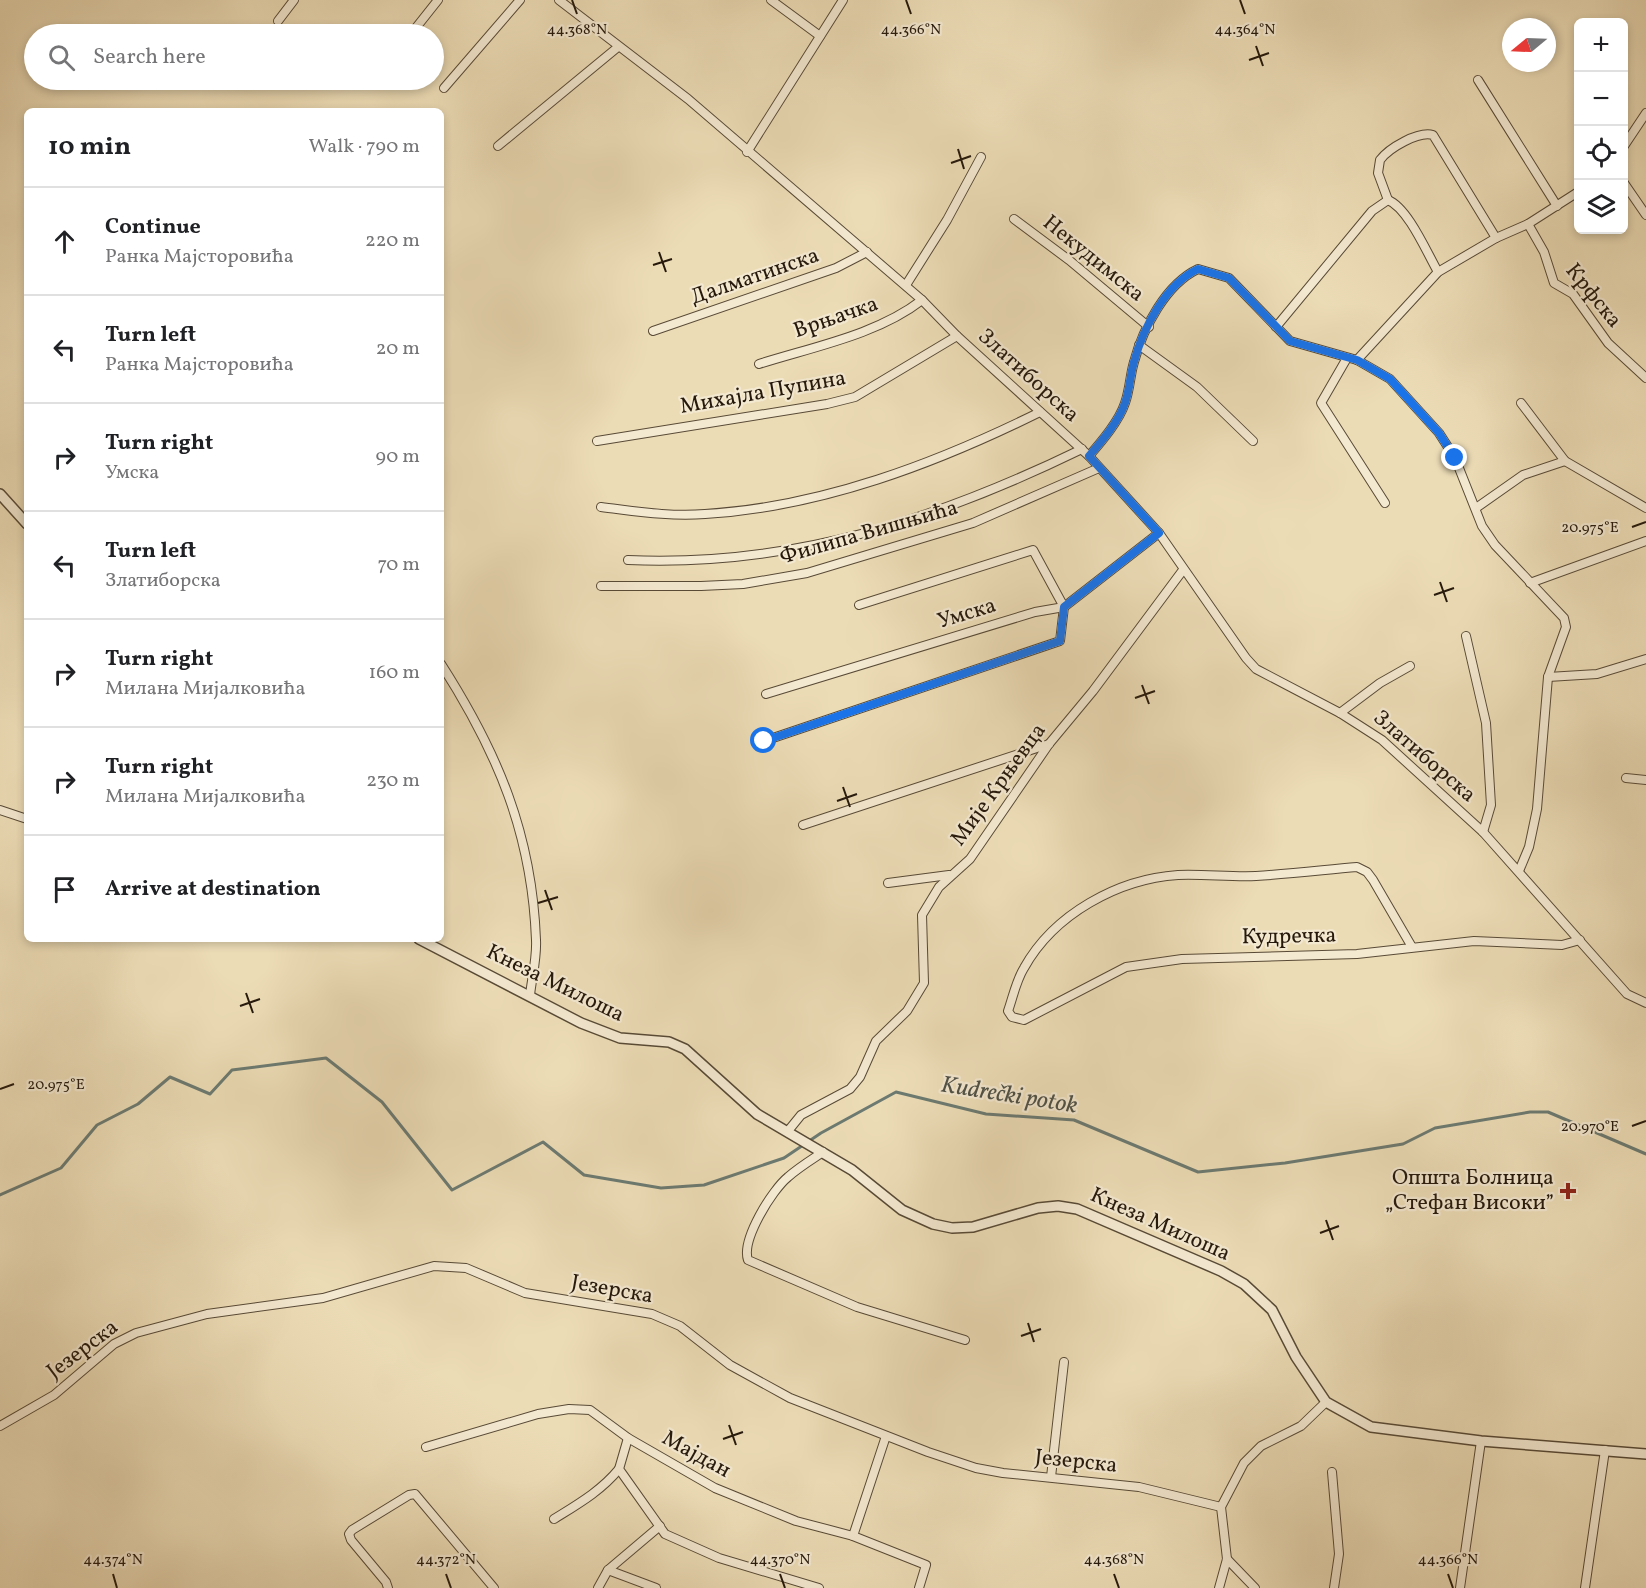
<!DOCTYPE html>
<meta charset="utf-8">
<style>
:root{--surface:#fff;--page:#f6f6f6;--text:#202124;--muted:#757577;--line:#e0e0e0}
body{margin:0;font-family:Vollkorn,serif;background:var(--page);color:var(--text)}
.controls{position:absolute;right:18px;top:18px;display:grid;overflow:hidden;border-radius:9px;box-shadow:0 3px 9px #0003}
.controls button{width:54px;height:54px;display:grid;place-items:center;padding:0;border:0;border-bottom:2px solid var(--line);background:var(--surface);color:var(--text);font:30px sans-serif}
.compass{position:absolute;left:1502px;top:18px;width:54px;height:54px;border-radius:50%;background:var(--surface);box-shadow:0 3px 9px #0003;rotate:251deg}
.stop{position:absolute;width:18px;height:18px;margin:-14px;border:4px solid #1a73e8;border-radius:50%;background:#fff}
.stop.end{background:#1a73e8;border-color:#fff;box-shadow:0 2px 6px #0008}
.list{margin:0;padding:0;list-style:none}
h2{display:flex;justify-content:space-between;align-items:center;height:78px;margin:0;padding:0 24px;font-size:26px}
h2 small{font-size:20px;font-weight:400;color:var(--muted)}
.list li{display:grid;grid-template-columns:39px 1fr auto;gap:18px;align-items:center;box-sizing:border-box;height:108px;padding:0 24px;border-top:2px solid var(--line)}
.list b{display:block;font-size:22px;white-space:nowrap}
.list p{margin:0;font-size:20px;white-space:nowrap;color:var(--muted)}
.list em{font-size:20px;font-style:normal;color:var(--muted)}
.icon{flex:none;width:33px;height:33px;fill:none;stroke:currentColor;stroke-width:2;stroke-linecap:round;stroke-linejoin:round}
.map{position:relative;flex:none;width:1646px;height:1588px;overflow:hidden}
.search{position:absolute;background:var(--surface);box-shadow:0 3px 9px #0003;left:24px;top:24px;width:420px;height:66px;display:flex;align-items:center;gap:15px;box-sizing:border-box;padding:0 21px;border-radius:33px;color:var(--muted);font-size:22px}
.panel{position:absolute;background:var(--surface);box-shadow:0 3px 9px #0003;left:24px;top:108px;width:420px;height:834px;border-radius:9px}
.map>svg:first-child{display:block}
.lines{fill:none;stroke-linecap:round;stroke-linejoin:round}
.stream{stroke:#6c7a71;stroke-width:3}
.minor-casing{stroke:#584a36;stroke-width:10}
.tertiary-casing{stroke:#584a36;stroke-width:12}
.minor{stroke:#f3e8d0;stroke-width:8}
.tertiary{stroke:#f3e8d0;stroke-width:9}
.route{stroke:#1a73e8;stroke-width:8}
.ticks{fill:none;stroke:#26190c;stroke-width:2}
.poi-dot{fill:#8f2418;stroke:#f3e8d0;stroke-width:2}
.labels{text-anchor:middle;dominant-baseline:central;stroke-width:4.5;stroke-linejoin:round;paint-order:stroke}
.street-label{font-size:22px;fill:#26190c;stroke:#f3e8d0}
.poi-label{font-size:22px;fill:#26190c;stroke:#f3e8d0;text-anchor:end}
.water-label{font-size:24px;font-style:italic;fill:#4f5147;stroke:#f3e8d0}
.ticks-label{font-size:15px;text-anchor:middle;fill:#26190c;stroke:#f3e8d0;stroke-width:4.5;stroke-linejoin:round;paint-order:stroke}
</style>
<div class="map">
<svg width="1646" height="1588" viewBox="0 0 1646 1588">
<rect width="100%" height="100%" fill="#ecdcb6"/>
<filter id="stains"><feTurbulence type="fractalNoise" baseFrequency=".00333" numOctaves="4"/><feColorMatrix values="0 0 0 0 .2 0 0 0 0 .09 0 0 0 0 .02 0 0 0 .5 -.17"/></filter>
<radialGradient id="worn" r=".72"><stop offset=".6" stop-color="#630" stop-opacity="0"/><stop offset="1" stop-color="#630" stop-opacity=".3"/></radialGradient>
<g class="lines">
<!-- stream -->
<polyline class="stream" points="0,1195 61,1168 97,1125 138,1104 170,1077 210,1094 232,1070 326,1058 382,1102 452,1190 543,1142 584,1175 661,1188 704,1185 784,1158 821,1133 896,1092 986,1114 1074,1120 1198,1172 1285,1163 1403,1144 1435,1128 1530,1112 1548,1112 1646,1154"/>
<!-- minor casing -->
<g class="minor-casing">
<g id="minor">
<polyline points="559,0 688,99 922,300 957,336 1089,456 1159,533 1246,658 1256,669 1340,713 1382,740 1483,832 1627,994 1646,1003"/>
<polyline points="771,0 820,36"/>
<polyline points="278,21 294,0"/>
<polyline points="411,34 438,0"/>
<polyline points="1478,80 1557,206"/>
<polyline points="444,88 520,0"/>
<polyline points="498,146 618,47"/>
<polyline points="1624,146 1646,113"/>
<polyline points="747,152 843,0"/>
<polyline points="1624,183 1646,215"/>
<path d="M1388,200l-10,-27 2,-13c9,-12 38,-29 53,-25l63,103"/>
<path d="M1388,200c20,8 39,53 50,72"/>
<polyline points="1014,219 1069,260 1149,327"/>
<polyline points="1528,224 1544,252 1554,283 1573,294 1608,343 1646,378"/>
<polyline points="906,285 947,220 981,157"/>
<polyline points="1276,327 1372,211 1388,200"/>
<polyline points="653,331 836,268 867,252"/>
<polyline points="1139,345 1197,387 1253,441"/>
<polyline points="1347,358 1321,403 1385,503"/>
<polyline points="1357,360 1438,272 1496,238 1528,224 1578,192"/>
<path d="M759,364c53,-17 118,-29 163,-64"/>
<polyline points="1521,403 1565,461 1646,508"/>
<polyline points="597,441 827,404 855,397 957,336"/>
<path d="M1089,456c13,-15 30,-35 36,-53 5,-14 5,-28 9,-41 9,-34 32,-78 64,-93l31,9 61,63 67,19 33,19 49,54 16,25 27,68 13,19 69,73 2,9 -18,50 -11,132 -8,38 -10,24"/>
<path d="M601,507c34,4 69,10 104,7 117,-7 232,-51 335,-102"/>
<polyline points="1476,508 1523,475 1565,461"/>
<path d="M628,560c164,7 308,-40 454,-111"/>
<polyline points="1530,583 1646,541"/>
<polyline points="601,586 701,586 743,584 807,573 973,523 1099,468"/>
<polyline points="1466,636 1486,723 1491,805 1483,832"/>
<path d="M441,664c57,89 91,170 95,276 1,18 -4,37 -6,55"/>
<polyline points="1548,677 1597,674 1646,659"/>
<polyline points="766,694 1035,612 1064,607 1159,533"/>
<polyline points="1340,713 1380,683 1410,666"/>
<polyline points="764,741 1060,641 1064,607 1033,550 859,605"/>
<polyline points="1626,778 1646,780"/>
<polyline points="0,810 27,819"/>
<polyline points="803,825 1049,744"/>
<polyline points="888,883 949,875"/>
<path d="M1412,947l-39,-67 -6,-8 -10,-5c-34,3 -67,7 -101,9 -26,1 -52,-2 -78,-1 -60,4 -124,39 -154,93 -8,13 -11,29 -16,43l4,6 12,3 102,-53 56,-8 175,-5 117,-13 88,4 18,-5"/>
<polyline points="788,1131 801,1115 850,1089 860,1077 876,1041 907,1011 924,983 922,915 939,887 970,859 1049,744 1093,691 1183,570"/>
<path d="M823,1152c-12,8 -25,16 -35,25 -16,13 -47,63 -40,83l109,47 108,33"/>
<polyline points="0,1426 54,1395 114,1344 136,1333 207,1314 323,1298 434,1266 466,1268 525,1293 652,1314 680,1326 730,1365 790,1398 928,1452 976,1468 1003,1473 1139,1487 1221,1507"/>
<polyline points="628,1438 619,1469 665,1534 719,1558 819,1588"/>
<polyline points="426,1447 538,1414 569,1409 590,1410 628,1438 715,1488 796,1521 853,1536 926,1565 919,1588"/>
<polyline points="1332,1472 1339,1554 1334,1588"/>
<polyline points="1051,1477 1064,1362"/>
<path d="M554,1519c24,-15 47,-28 65,-50"/>
<polyline points="853,1536 886,1436"/>
<polyline points="1227,1559 1255,1588"/>
<polyline points="608,1570 656,1588"/>
<polyline points="388,1588 386,1582 351,1540 349,1534 352,1530 409,1495 415,1494 494,1588"/>
<polyline points="598,1588 608,1570 660,1526"/>
<polyline points="1219,1588 1227,1559 1221,1507 1244,1463 1261,1446 1301,1426 1326,1402"/>
<polyline points="1460,1588 1481,1441"/>
<polyline points="1585,1588 1605,1450"/>
</g>
</g>
<!-- tertiary casing -->
<g class="tertiary-casing">
<g id="tertiary">
<polyline points="0,494 27,524"/>
<polyline points="419,939 581,1023 620,1038 669,1042 685,1049 757,1114 852,1170 902,1210 933,1224 952,1228 973,1227 1038,1208 1058,1206 1077,1209 1221,1271 1244,1284 1272,1310 1296,1357 1326,1402 1371,1427 1481,1441 1646,1454"/>
</g>
</g>
<!-- minor -->
<use href="#minor" class="minor"/>
<!-- tertiary -->
<use href="#tertiary" class="tertiary"/>
</g>
<g class="lines">
<!-- route -->
<path class="route" d="M764,741l296,-100 4,-34 95,-74 -70,-77c13,-15 30,-35 36,-53 5,-14 5,-28 9,-41 9,-34 32,-78 64,-93l31,9 61,63 67,19 33,19 49,54 16,25"/>
</g>
<!-- ticks -->
<path class="ticks" d="M572,0l5,14M906,0l5,14M1240,0l5,14M1256,46l7,20M1249,60l20,-7M958,149l6,20M951,163l20,-7M659,252l7,20M653,265l19,-6M1632,527l14,-5M1440,582l7,20M1434,595l20,-7M1142,685l7,19M1135,698l20,-7M843,787l7,20M837,801l20,-7M545,890l7,20M538,903l20,-6M246,993l7,20M240,1006l20,-7M0,1089l14,-5M1632,1126l14,-5M1326,1220l7,20M1320,1233l19,-7M1028,1323l6,19M1021,1336l20,-7M729,1425l7,20M723,1439l20,-7M113,1574l4,14M446,1574l5,14M780,1574l5,14M1114,1574l5,14M1448,1574l5,14"/>
<!-- markers -->
<path class="poi-dot" d="M1565 1182h6v6h6v6h-6v6h-6v-6h-6v-6h6z"/>
<g class="labels">
<!-- street labels -->
<g class="street-label">
<text transform="translate(1093 259) rotate(39)">Некудимска</text>
<text transform="translate(755 277) rotate(-19)">Далматинска</text>
<text transform="translate(1593 296) rotate(51)">Крфска</text>
<text transform="translate(836 318) rotate(-19)">Врњачка</text>
<text transform="translate(1028 376) rotate(42)">Златиборска</text>
<text transform="translate(763 393) rotate(-10)">Михајла Пупина</text>
<text transform="translate(869 533) rotate(-16)">Филипа Вишњића</text>
<text transform="translate(967 614) rotate(-17)">Умска</text>
<text transform="translate(1424 757) rotate(41)">Златиборска</text>
<text transform="translate(999 785) rotate(-54)">Мије Крњевца</text>
<text transform="translate(1289 937) rotate(-1)">Кудречка</text>
<text transform="translate(555 984) rotate(26)">Кнеза Милоша</text>
<text transform="translate(1160 1225) rotate(24)">Кнеза Милоша</text>
<text transform="translate(612 1290) rotate(10)">Језерска</text>
<text transform="translate(83 1350) rotate(-37)">Језерска</text>
<text transform="translate(696 1455) rotate(29)">Мајдан</text>
<text transform="translate(1076 1462) rotate(6)">Језерска</text>
</g>
<!-- poi labels -->
<g class="poi-label">
<text x="1554" y="1178">Општа Болница<tspan x="1554" dy="25">„Стефан Високи”</tspan></text>
</g>
<!-- water labels -->
<g class="water-label">
<text transform="translate(1009 1096) rotate(9)">Kudrečki potok</text>
</g>
</g>
<g class="ticks-label">
<text x="577" y="34">44.368°N</text>
<text x="911" y="34">44.366°N</text>
<text x="1245" y="34">44.364°N</text>
<text x="1590" y="532">20.975°E</text>
<text x="56" y="1089">20.975°E</text>
<text x="1590" y="1131">20.970°E</text>
<text x="113" y="1564">44.374°N</text>
<text x="446" y="1564">44.372°N</text>
<text x="780" y="1564">44.370°N</text>
<text x="1114" y="1564">44.368°N</text>
<text x="1448" y="1564">44.366°N</text>
</g>
<rect width="100%" height="100%" filter="url(#stains)"/>
<rect width="100%" height="100%" fill="url(#worn)"/>
</svg>
<div class="controls">
<button>+</button>
<button>−</button>
<button><svg class="icon" aria-label="locate" viewBox="0 0 24 24"><circle cx="12" cy="12" r="6"/><path d="M12 2v4M12 18v4M2 12h4M18 12h4"/></svg></button>
<button><svg class="icon" aria-label="layers" viewBox="0 0 24 24"><path d="M12 4l9 5-9 5-9-5zM3 14l9 5 9-5"/></svg></button>
</div>
<svg class="compass" viewBox="-18 -18 36 36"><path d="M0-13l5 13h-10z" fill="#e53935"/><path d="M0 13l5-13h-10z" fill="#757577"/></svg>
<div class="stop" style="left:764px;top:741px"></div>
<div class="stop end" style="left:1455px;top:458px"></div>
<div class="search"><svg class="icon" aria-label="search" viewBox="0 0 24 24"><circle cx="10" cy="10" r="6"/><path d="M15 15l6 6"/></svg>Search here</div>
<section class="panel">
<h2>10 min<small>Walk · 790 m</small></h2>
<ul class="list">
<li><svg class="icon" aria-label="ahead" viewBox="0 0 24 24"><path d="M12 20V5M6 11l6-6 6 6"/></svg><div><b>Continue</b><p>Ранка Мајсторовића</p></div><em>220 m</em></li>
<li><svg class="icon" aria-label="left" viewBox="0 0 24 24"><path d="M17 20v-9H6M10 6l-5 5 5 5"/></svg><div><b>Turn left</b><p>Ранка Мајсторовића</p></div><em>20 m</em></li>
<li><svg class="icon" aria-label="right" viewBox="0 0 24 24"><path d="M7 20v-9h11M14 6l5 5-5 5"/></svg><div><b>Turn right</b><p>Умска</p></div><em>90 m</em></li>
<li><svg class="icon" aria-label="left" viewBox="0 0 24 24"><path d="M17 20v-9H6M10 6l-5 5 5 5"/></svg><div><b>Turn left</b><p>Златиборска</p></div><em>70 m</em></li>
<li><svg class="icon" aria-label="right" viewBox="0 0 24 24"><path d="M7 20v-9h11M14 6l5 5-5 5"/></svg><div><b>Turn right</b><p>Милана Мијалковића</p></div><em>160 m</em></li>
<li><svg class="icon" aria-label="right" viewBox="0 0 24 24"><path d="M7 20v-9h11M14 6l5 5-5 5"/></svg><div><b>Turn right</b><p>Милана Мијалковића</p></div><em>230 m</em></li>
<li><svg class="icon" aria-label="arrive" viewBox="0 0 24 24"><path d="M6 21V4h12l-3 4 3 4H6"/></svg><div><b>Arrive at destination</b></div></li>
</ul>
</section>
</div>
